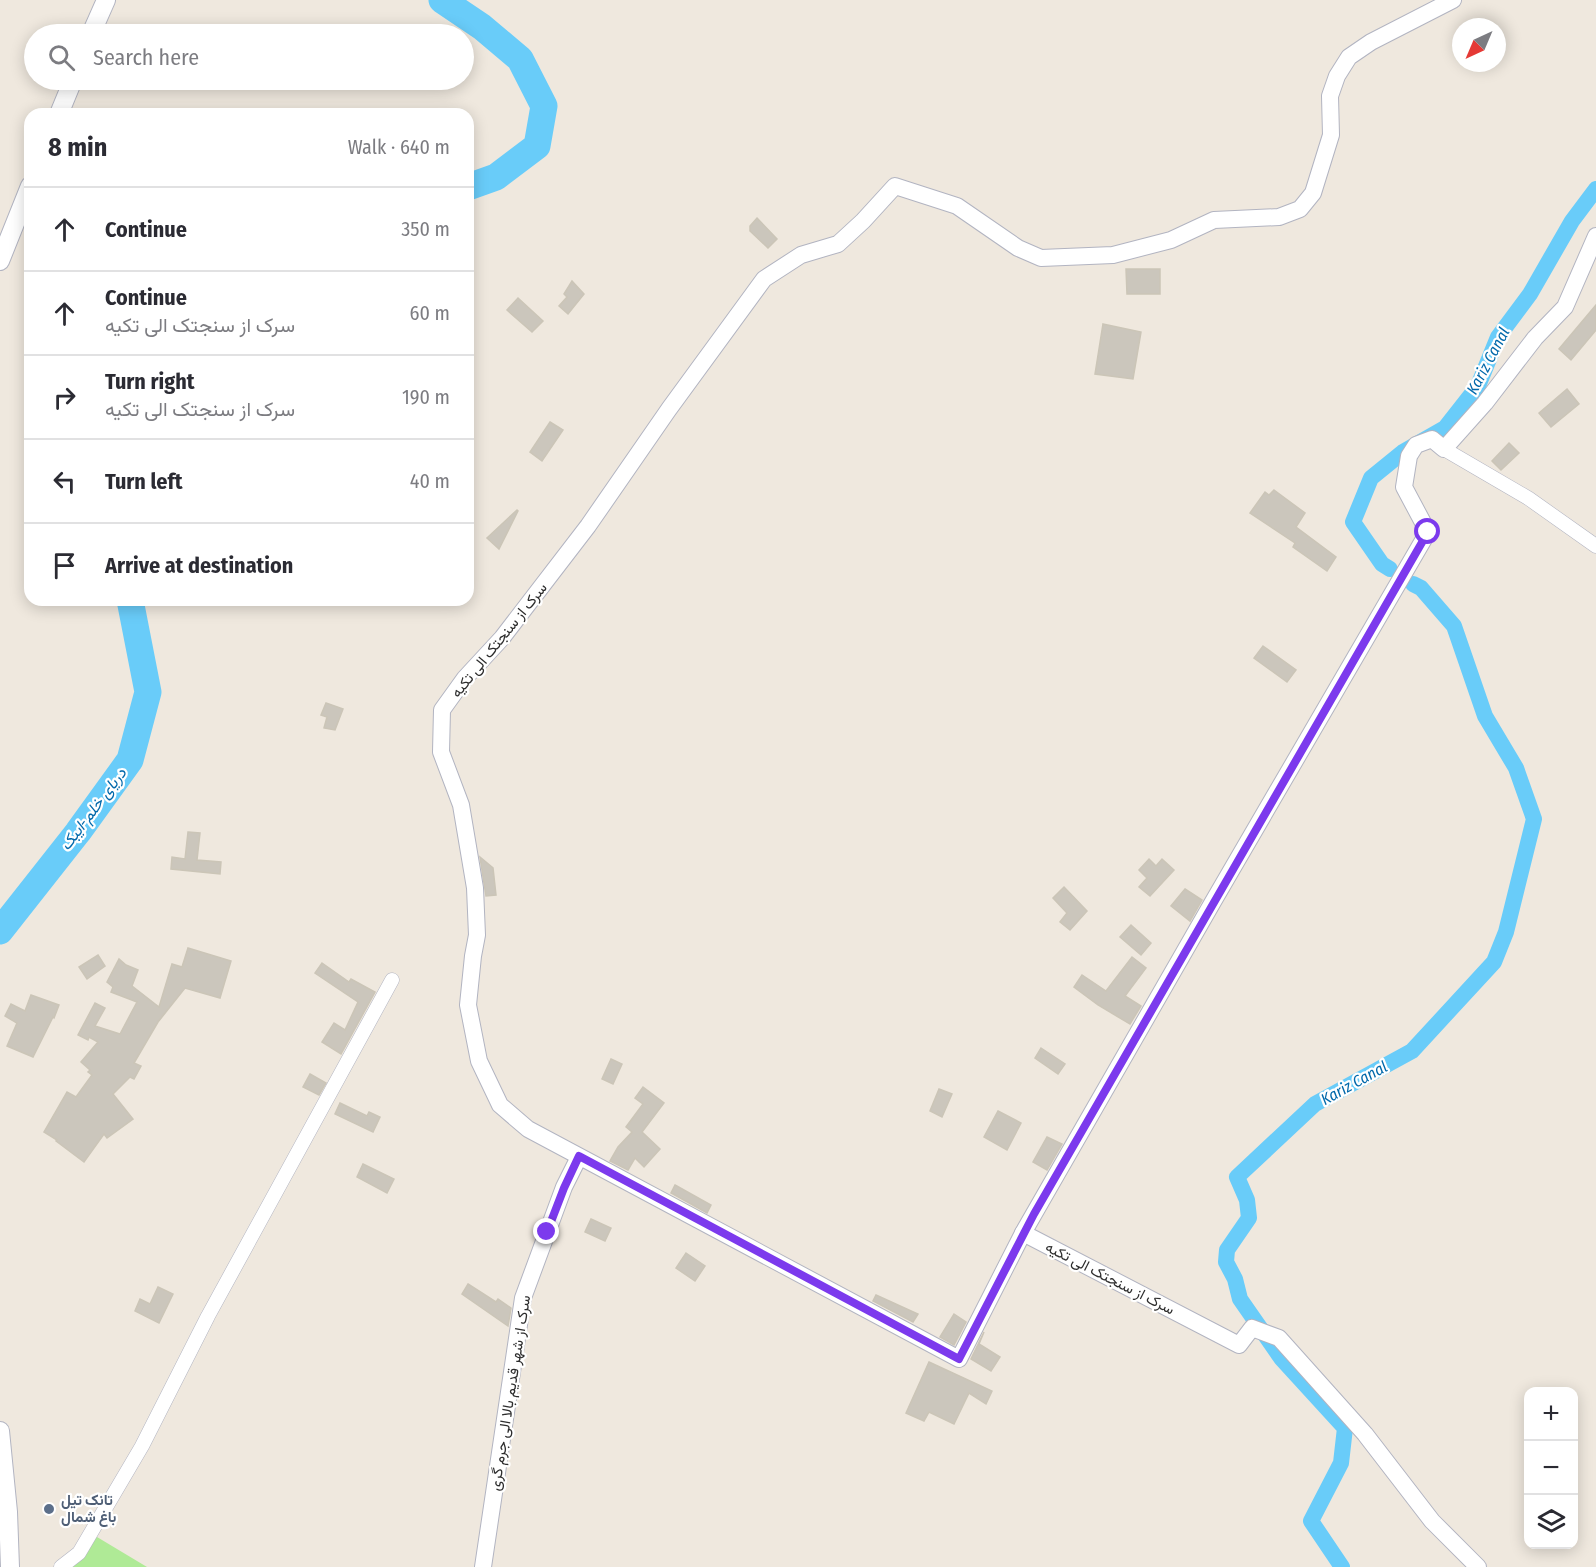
<!DOCTYPE html>
<meta charset="utf-8">
<style>
:root{--surface:#fff;--page:#f7f7f7;--text:#2b2b33;--muted:#7c7c81;--line:#e1e1e2}
body{margin:0;font-family:"Fira Sans Condensed",Vazirmatn,sans-serif;background:var(--page);color:var(--text)}
.controls{position:absolute;right:18px;bottom:18px;display:grid;overflow:hidden;border-radius:12px;box-shadow:0 3px 15px #0003}
.controls button{width:54px;height:54px;display:grid;place-items:center;padding:0;border:0;border-bottom:2px solid var(--line);background:var(--surface);color:var(--text);font:30px sans-serif}
.compass{position:absolute;left:1452px;top:18px;width:54px;height:54px;border-radius:50%;background:var(--surface);box-shadow:0 3px 15px #0003;rotate:224deg}
.stop{position:absolute;width:18px;height:18px;margin:-14px;border:4px solid #7c3aed;border-radius:50%;background:#fff}
.stop.end{background:#7c3aed;border-color:#fff;box-shadow:0 2px 6px #0008}
.list{margin:0;padding:0;list-style:none}
h2{display:flex;justify-content:space-between;align-items:center;height:78px;margin:0;padding:0 24px;font-size:26px}
h2 small{font-size:20px;font-weight:400;color:var(--muted)}
.list li{display:grid;grid-template-columns:39px 1fr auto;gap:18px;align-items:center;box-sizing:border-box;height:84px;padding:0 24px;border-top:2px solid var(--line)}
.list b{display:block;font-size:22px;white-space:nowrap}
.list p{margin:0;font-size:20px;white-space:nowrap;color:var(--muted)}
.list em{font-size:20px;font-style:normal;color:var(--muted)}
.icon{flex:none;width:33px;height:33px;fill:none;stroke:currentColor;stroke-width:2;stroke-linecap:round;stroke-linejoin:round}
.map{position:relative;flex:none;width:1596px;height:1567px;overflow:hidden}
.search{position:absolute;background:var(--surface);box-shadow:0 3px 15px #0003;left:24px;top:24px;width:450px;height:66px;display:flex;align-items:center;gap:15px;box-sizing:border-box;padding:0 21px;border-radius:33px;color:var(--muted);font-size:22px}
.panel{position:absolute;background:var(--surface);box-shadow:0 3px 15px #0003;left:24px;top:108px;width:450px;height:498px;border-radius:18px}
.map>svg:first-child{display:block}
.green{fill:#afea96}
.lines{fill:none;stroke-linecap:round;stroke-linejoin:round}
.canal{stroke:#69ccf9;stroke-width:16}
.river{stroke:#69ccf9;stroke-width:27}
.building{fill:#cbc6bc;stroke:#cbc5b7;stroke-width:1.5}
.minor-casing{stroke:#b2b4c1;stroke-width:15}
.tertiary-casing{stroke:#b2b4c1;stroke-width:18}
.secondary-casing{stroke:#b2b4c1;stroke-width:20}
.minor{stroke:#fff;stroke-width:14}
.tertiary{stroke:#fff;stroke-width:16}
.secondary{stroke:#fff;stroke-width:18}
.route{stroke:#7c3aed;stroke-width:8}
.service-dot{fill:#5c6f8a;stroke:#fff;stroke-width:2}
.labels{text-anchor:middle;dominant-baseline:central;stroke-width:4.5;stroke-linejoin:round;paint-order:stroke}
.street-label{font-size:15px;fill:#2d2d2d;stroke:#fff}
.service-label{font-size:15px;font-weight:bold;fill:#4e5e75;stroke:#fff;text-anchor:start}
.water-label{font-size:16px;font-style:italic;fill:#0269ab;stroke:#fff}
</style>
<div class="map">
<svg width="1596" height="1567" viewBox="0 0 1596 1567">
<rect width="100%" height="100%" fill="#efe8de"/>
<!-- green -->
<polygon class="green" points="97,1537 147,1567 58,1567"/>
<g class="lines">
<!-- canal -->
<g class="canal">
<polyline points="1390,569 1382,564 1353,522 1371,478 1403,452 1445,428 1478,386 1498,337 1530,294 1572,221 1596,189"/>
<polyline points="1342,1567 1311,1521 1341,1463 1345,1428 1281,1358 1240,1299 1235,1279 1226,1262 1227,1250 1249,1218 1247,1200 1237,1177 1315,1104 1412,1051 1494,962 1506,932 1534,819 1516,768 1485,716 1454,626 1421,588 1413,584"/>
</g>
<!-- river -->
<g class="river">
<polyline points="442,0 482,27 520,59 544,106 537,146 496,177 468,187"/>
<polyline points="0,931 78,832 130,760 148,692 130,600"/>
</g>
</g>
<!-- building -->
<g class="building">
<polygon points="757,218 777,239 768,248 750,231 750,226"/>
<polygon points="1126,269 1160,269 1160,294 1127,294"/>
<polygon points="572,281 584,294 568,314 559,306 567,297 564,294"/>
<polygon points="518,298 543,321 532,332 507,310"/>
<polygon points="1596,305 1596,330 1571,360 1559,349"/>
<polygon points="1103,324 1141,332 1133,379 1095,374"/>
<polygon points="1567,389 1579,404 1551,427 1539,413"/>
<polygon points="550,422 563,430 542,461 530,452"/>
<polygon points="1509,443 1519,453 1501,470 1492,461"/>
<polygon points="1274,490 1305,513 1296,527 1336,557 1327,571 1293,547 1295,543 1250,513 1265,492 1269,495"/>
<polygon points="517,510 518,511 499,549 487,538"/>
<polygon points="1263,646 1296,670 1287,682 1254,658"/>
<polygon points="326,703 343,709 335,730 324,728 327,717 321,715"/>
<polygon points="188,832 200,833 197,860 221,862 220,874 171,869 172,857 185,859"/>
<polygon points="480,857 493,868 496,895 486,896"/>
<polygon points="1149,859 1156,866 1162,859 1174,870 1150,896 1139,887 1147,878 1139,870"/>
<polygon points="1064,887 1087,911 1070,930 1060,922 1067,913 1053,898"/>
<polygon points="1185,889 1202,900 1190,921 1171,906"/>
<polygon points="1131,925 1151,943 1141,955 1120,937"/>
<polygon points="188,948 231,961 220,998 185,988 158,1022 134,1063 141,1066 134,1079 130,1077 113,1094 133,1119 107,1138 104,1134 84,1162 56,1141 57,1140 44,1132 67,1092 76,1097 92,1075 88,1072 90,1070 81,1062 98,1042 89,1037 88,1040 78,1035 95,1003 105,1008 95,1026 120,1034 137,1002 111,992 113,987 107,982 119,959 126,965 138,970 132,986 159,1007 172,964 182,967"/>
<polygon points="98,955 105,966 87,979 79,967"/>
<polygon points="1132,957 1146,968 1125,996 1141,1006 1130,1024 1098,1005 1074,987 1082,975 1106,991"/>
<polygon points="322,963 349,982 351,979 375,992 341,1054 322,1042 334,1023 345,1030 358,1002 315,973"/>
<polygon points="31,995 59,1005 54,1018 53,1017 33,1057 7,1046 17,1023 5,1016 11,1004 25,1011"/>
<polygon points="1041,1048 1065,1064 1058,1074 1035,1058"/>
<polygon points="611,1059 622,1064 613,1084 602,1079"/>
<polygon points="310,1074 326,1083 319,1095 303,1087"/>
<polygon points="643,1087 664,1103 642,1132 660,1149 644,1167 635,1158 628,1170 610,1161 618,1147 632,1132 626,1127 643,1104 635,1098"/>
<polygon points="939,1089 952,1094 942,1117 930,1111"/>
<polygon points="340,1103 367,1116 369,1112 380,1117 373,1132 335,1114"/>
<polygon points="998,1111 1021,1123 1007,1150 984,1137"/>
<polygon points="1047,1137 1062,1144 1047,1170 1033,1162"/>
<polygon points="363,1164 394,1179 387,1193 357,1177"/>
<polygon points="675,1185 711,1205 707,1213 671,1193"/>
<polygon points="591,1219 611,1228 605,1241 585,1232"/>
<polygon points="686,1253 705,1266 695,1281 676,1268"/>
<polygon points="468,1284 496,1302 498,1299 511,1308 508,1326 462,1294"/>
<polygon points="158,1287 173,1294 159,1323 135,1311 140,1299 150,1304"/>
<polygon points="876,1295 918,1314 913,1322 873,1301"/>
<polygon points="954,1314 966,1322 954,1345 940,1337"/>
<polygon points="984,1332 979,1344 1000,1357 991,1371 971,1359"/>
<polygon points="929,1362 992,1391 986,1404 969,1393 954,1424 929,1412 924,1421 906,1413"/>
</g>
<g class="lines">
<!-- minor casing -->
<g class="minor-casing">
<g id="minor">
<polyline points="1444,449 1528,498 1596,546"/>
<polyline points="61,1567 79,1553 142,1446 208,1316 392,980"/>
</g>
</g>
<!-- tertiary casing -->
<g class="tertiary-casing">
<g id="tertiary">
<polyline points="1453,0 1371,42 1349,57 1337,76 1330,96 1331,135 1313,193 1300,209 1279,217 1214,220 1171,240 1113,255 1041,258 1018,248 957,206 895,186 863,221 838,244 801,255 764,279 669,409 588,526 502,638 465,678 442,710 441,752 461,805 475,888 477,935 473,956 468,1005 479,1061 500,1105 528,1129 959,1359 1023,1233 1239,1345 1252,1328 1279,1338 1365,1434 1432,1521 1478,1567"/>
<polyline points="1023,1233 1214,900 1428,532 1404,487 1409,456 1416,445 1432,439 1444,449 1485,403 1535,338 1565,307 1596,236"/>
<polyline points="483,1567 523,1298 564,1187 579,1157"/>
</g>
</g>
<!-- secondary casing -->
<g class="secondary-casing">
<g id="secondary">
<polyline points="91,34 106,0"/>
<polyline points="59,114 73,80"/>
<polyline points="0,261 30,186"/>
<polyline points="0,1431 8,1512 10,1567"/>
</g>
</g>
<!-- minor -->
<use href="#minor" class="minor"/>
<!-- tertiary -->
<use href="#tertiary" class="tertiary"/>
<!-- secondary -->
<use href="#secondary" class="secondary"/>
</g>
<g class="lines">
<!-- route -->
<polyline class="route" points="547,1232 564,1188 579,1156 959,1359 1034,1214 1428,532"/>
</g>
<!-- markers -->
<circle class="service-dot" cx="49" cy="1509" r="6"/>
<g class="labels">
<!-- street labels -->
<g class="street-label">
<text transform="translate(499 640) rotate(-51)">سرک از سنجتک الی تکیه</text>
<text transform="translate(1110 1278) rotate(27)">سرک از سنجتک الی تکیه</text>
<text transform="translate(510 1393) rotate(-81)">سرک از شهر قدیم بالا الی جرم گری</text>
</g>
<!-- service labels -->
<g class="service-label">
<text x="61" y="1500">تانک تیل<tspan x="61" dy="17">باغ شمال</tspan></text>
</g>
<!-- water labels -->
<g class="water-label">
<text transform="translate(1488 361) rotate(-62)">Kariz Canal</text>
<text transform="translate(93 809) rotate(-53)">دریای خلم-ایبک</text>
<text transform="translate(1354 1083) rotate(-29)">Kariz Canal</text>
</g>
</g>
</svg>
<div class="controls">
<button>+</button>
<button>−</button>
<button><svg class="icon" aria-label="layers" viewBox="0 0 24 24"><path d="M12 4l9 5-9 5-9-5zM3 14l9 5 9-5"/></svg></button>
</div>
<svg class="compass" viewBox="-18 -18 36 36"><path d="M0-13l5 13h-10z" fill="#e53935"/><path d="M0 13l5-13h-10z" fill="#7c7c81"/></svg>
<div class="stop" style="left:1428px;top:532px"></div>
<div class="stop end" style="left:547px;top:1232px"></div>
<div class="search"><svg class="icon" aria-label="search" viewBox="0 0 24 24"><circle cx="10" cy="10" r="6"/><path d="M15 15l6 6"/></svg>Search here</div>
<section class="panel">
<h2>8 min<small>Walk · 640 m</small></h2>
<ul class="list">
<li><svg class="icon" aria-label="ahead" viewBox="0 0 24 24"><path d="M12 20V5M6 11l6-6 6 6"/></svg><div><b>Continue</b></div><em>350 m</em></li>
<li><svg class="icon" aria-label="ahead" viewBox="0 0 24 24"><path d="M12 20V5M6 11l6-6 6 6"/></svg><div><b>Continue</b><p>سرک از سنجتک الی تکیه</p></div><em>60 m</em></li>
<li><svg class="icon" aria-label="right" viewBox="0 0 24 24"><path d="M7 20v-9h11M14 6l5 5-5 5"/></svg><div><b>Turn right</b><p>سرک از سنجتک الی تکیه</p></div><em>190 m</em></li>
<li><svg class="icon" aria-label="left" viewBox="0 0 24 24"><path d="M17 20v-9H6M10 6l-5 5 5 5"/></svg><div><b>Turn left</b></div><em>40 m</em></li>
<li><svg class="icon" aria-label="arrive" viewBox="0 0 24 24"><path d="M6 21V4h12l-3 4 3 4H6"/></svg><div><b>Arrive at destination</b></div></li>
</ul>
</section>
</div>
